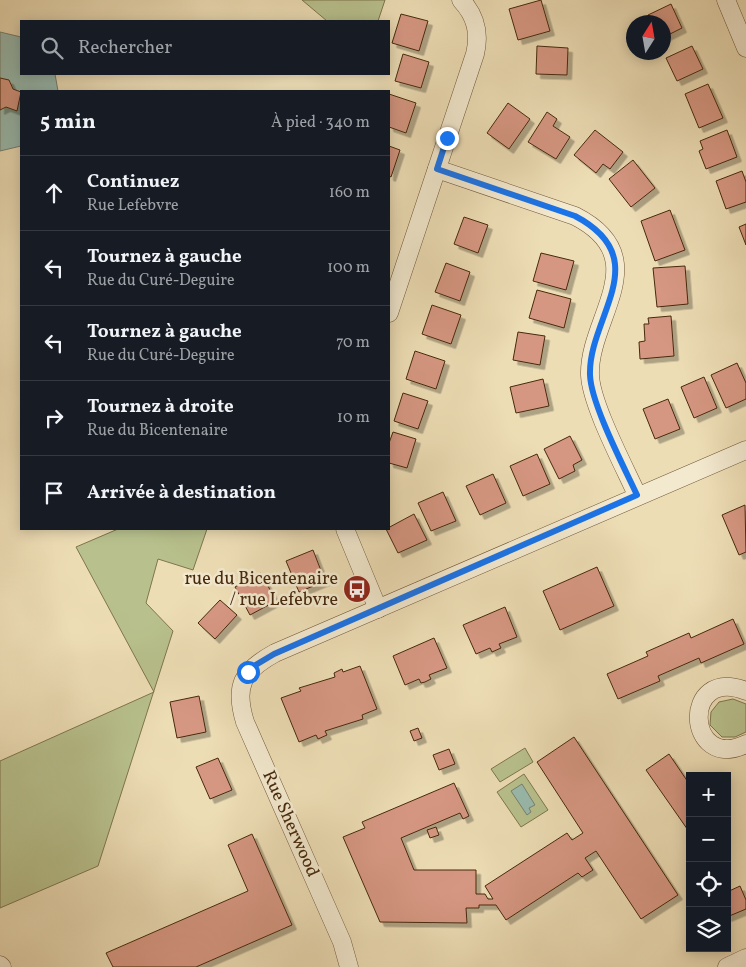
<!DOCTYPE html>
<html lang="fr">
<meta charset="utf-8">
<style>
:root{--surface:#171b24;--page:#242831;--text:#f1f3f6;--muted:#9ea1a6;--line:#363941}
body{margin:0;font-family:Vollkorn,serif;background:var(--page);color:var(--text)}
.controls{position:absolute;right:15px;bottom:15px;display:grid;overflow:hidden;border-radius:0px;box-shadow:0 2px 12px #0003}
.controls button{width:45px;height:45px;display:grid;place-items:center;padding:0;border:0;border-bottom:1px solid var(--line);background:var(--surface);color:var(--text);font:25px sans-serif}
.compass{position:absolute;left:626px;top:15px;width:45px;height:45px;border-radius:50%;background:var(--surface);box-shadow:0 2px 12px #0003;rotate:11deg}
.stop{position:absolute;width:15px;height:15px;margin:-11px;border:4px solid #1a73e8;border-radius:50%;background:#fff}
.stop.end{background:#1a73e8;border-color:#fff;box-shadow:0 1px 5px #0008}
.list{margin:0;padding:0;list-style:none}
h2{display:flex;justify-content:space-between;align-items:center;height:65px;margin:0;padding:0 20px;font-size:21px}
h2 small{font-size:16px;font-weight:400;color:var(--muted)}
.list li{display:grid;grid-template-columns:32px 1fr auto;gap:15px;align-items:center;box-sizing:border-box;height:75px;padding:0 20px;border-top:1px solid var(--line)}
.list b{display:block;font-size:19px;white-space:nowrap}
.list p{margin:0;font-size:16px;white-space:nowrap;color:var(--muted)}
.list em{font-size:16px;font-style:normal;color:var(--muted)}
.icon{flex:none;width:28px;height:28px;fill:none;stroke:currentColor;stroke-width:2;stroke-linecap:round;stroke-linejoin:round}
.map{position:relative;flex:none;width:746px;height:967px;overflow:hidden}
.search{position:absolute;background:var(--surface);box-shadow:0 2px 12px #0003;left:20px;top:20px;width:370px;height:55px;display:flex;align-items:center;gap:12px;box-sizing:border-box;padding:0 18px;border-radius:0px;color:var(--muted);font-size:19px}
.panel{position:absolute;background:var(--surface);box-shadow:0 2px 12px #0003;left:20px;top:90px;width:370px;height:440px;border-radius:0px}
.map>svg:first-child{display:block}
.green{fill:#b8c18d;stroke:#7f754d}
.water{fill:#99bbaf;stroke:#78816e}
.building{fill:#d69782;stroke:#46290d;filter:url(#shadow)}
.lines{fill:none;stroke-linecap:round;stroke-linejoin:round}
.street-casing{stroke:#705637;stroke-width:19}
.street{stroke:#f3e9cf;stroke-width:18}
.route{stroke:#1a73e8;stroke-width:6}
.labels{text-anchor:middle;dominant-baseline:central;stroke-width:5;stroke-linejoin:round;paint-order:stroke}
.poi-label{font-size:18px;fill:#46290d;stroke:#f3e9cf;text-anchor:end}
.street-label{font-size:18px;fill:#46290d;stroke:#f3e9cf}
</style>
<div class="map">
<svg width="746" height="967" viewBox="0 0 746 967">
<defs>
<filter id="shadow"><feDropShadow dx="4.5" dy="4.5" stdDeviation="0" flood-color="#0004"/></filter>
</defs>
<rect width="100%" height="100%" fill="#edddb5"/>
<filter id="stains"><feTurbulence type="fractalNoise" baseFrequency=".004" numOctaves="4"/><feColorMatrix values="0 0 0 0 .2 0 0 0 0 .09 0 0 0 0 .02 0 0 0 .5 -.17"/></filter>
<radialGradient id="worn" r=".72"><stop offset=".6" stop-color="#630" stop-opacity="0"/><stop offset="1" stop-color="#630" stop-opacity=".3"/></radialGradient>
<!-- green -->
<g class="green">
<polygon points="302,0 385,0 378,21 327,21"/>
<polygon points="118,529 207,529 193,570 158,559 146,603 173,631 98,866 0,908 0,761 154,692 76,547"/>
<polygon points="733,699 746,704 746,732 735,737 722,737 710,725 711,712 719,702"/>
<polygon points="525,748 533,762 500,782 491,769"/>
<polygon points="524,774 548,810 521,827 497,792"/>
</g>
<!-- water -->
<g class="water">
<polygon points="0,32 21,37 21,74 55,74 58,91 21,91 21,146 0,151"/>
<polygon points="522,784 535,805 529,808 531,812 527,815 511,791"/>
</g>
<!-- building -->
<g class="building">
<polygon points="541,0 550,31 518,40 509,9"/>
<polygon points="671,4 682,28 664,37 664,22 651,22 648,15"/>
<polygon points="401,14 428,21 419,51 392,43"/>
<polygon points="537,46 568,48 567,75 536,74"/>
<polygon points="692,46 703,69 677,81 666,58"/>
<polygon points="403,54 429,62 421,88 395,81"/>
<polygon points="0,78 9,80 13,89 21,92 17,111 6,107 0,110"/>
<polygon points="708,84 723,118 699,128 685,94"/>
<polygon points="389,94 416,103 406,133 389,127"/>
<polygon points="508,103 530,119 509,149 487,133"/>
<polygon points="547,112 557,119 553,126 570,137 556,159 528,142"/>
<polygon points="595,130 623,152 610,169 603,164 596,173 574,155"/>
<polygon points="727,130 737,157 706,169 699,151 703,149 700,141"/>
<polygon points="389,146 400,150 391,177 389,176"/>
<polygon points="633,160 655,188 631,207 609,179"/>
<polygon points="742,171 746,182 746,202 726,209 716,181"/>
<polygon points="670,210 685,250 655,261 641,221"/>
<polygon points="464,217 488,225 478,253 454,244"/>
<polygon points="746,224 746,245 739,227"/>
<polygon points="541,253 574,261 566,290 533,281"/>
<polygon points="446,263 470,272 460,301 435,292"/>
<polygon points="685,266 688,304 657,307 653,268"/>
<polygon points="537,290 571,299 564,328 529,318"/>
<polygon points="432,305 461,315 451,344 422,334"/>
<polygon points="671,316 674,356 640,359 639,342 645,341 644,324 649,324 648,318"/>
<polygon points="518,332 545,336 540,365 513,360"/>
<polygon points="415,351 445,361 436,389 406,379"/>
<polygon points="737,363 746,383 746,399 726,408 711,375"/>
<polygon points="704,377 717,408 694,418 681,387"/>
<polygon points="543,379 549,406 516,413 510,387"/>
<polygon points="403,393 428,401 418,429 394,421"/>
<polygon points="668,399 680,429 655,439 643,409"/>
<polygon points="393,432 416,439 407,468 389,463 389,443"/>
<polygon points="570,436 582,460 573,465 575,471 559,479 544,449"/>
<polygon points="537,454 550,484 523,496 510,466"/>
<polygon points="493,474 506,503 480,515 466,486"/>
<polygon points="443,492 456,521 431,531 418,503"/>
<polygon points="745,505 746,552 739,555 722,515"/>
<polygon points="414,514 427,540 398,553 386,529"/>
<polygon points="313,550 325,581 299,592 286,561"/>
<polygon points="597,567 614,606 560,630 543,591"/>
<polygon points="261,573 276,601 250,615 235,587"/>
<polygon points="220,600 237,615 215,639 198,623"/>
<polygon points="505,607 517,637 499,644 501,648 492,652 490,648 476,654 463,625"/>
<polygon points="733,619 744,644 701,663 699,658 658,676 660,681 618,699 607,674 648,656 646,652 689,633 691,638"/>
<polygon points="434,638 447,668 429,675 431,679 425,682 421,683 419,679 405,685 393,656"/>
<polygon points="360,666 377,709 362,715 363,719 325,731 327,735 318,739 316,735 299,742 281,698 301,691 299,688 335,677 334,673 342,669 343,672"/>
<polygon points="199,696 206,732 177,738 170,702"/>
<polygon points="418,728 422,738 414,741 410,731"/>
<polygon points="574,737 678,895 641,919 596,851 585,858 593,870 582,877 578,873 506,920 496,905 479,905 479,908 466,908 467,923 380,922 343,837 365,828 362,822 454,783 469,816 463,819 460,813 401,838 414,870 476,870 476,894 485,894 488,899 493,899 485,886 567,833 572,840 583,833 537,762"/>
<polygon points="449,749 455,764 439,770 433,755"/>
<polygon points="669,754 690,785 690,833 646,770"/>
<polygon points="218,758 232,790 210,799 196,767"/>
<polygon points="436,827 439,835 430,838 427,830"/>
<polygon points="252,834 292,925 196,967 113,967 106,953 248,891 228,845"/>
<polygon points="740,886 746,900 746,909 727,917 727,892"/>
</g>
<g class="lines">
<!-- street casing -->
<g class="street-casing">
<g id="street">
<polyline points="726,0 746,48"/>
<path d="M437,169l138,47c82,42 13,102 15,159 1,29 34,91 47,120"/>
<path d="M389,313l86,-259c5,-21 1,-38 -14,-54"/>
<polyline points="345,529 378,609"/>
<path d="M746,691c-66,-26 -60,82 0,53"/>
<polyline points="0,965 2,967"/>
<path d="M349,967l-7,-25 -97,-220c-11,-36 -3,-51 30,-69l471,-203"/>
<polyline points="727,967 746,958"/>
</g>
</g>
<!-- street -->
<use href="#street" class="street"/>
</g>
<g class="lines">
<!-- route -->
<path class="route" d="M248,672l6,-6 20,-12 363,-159c-13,-28 -46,-91 -47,-120 -2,-58 67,-116 -15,-159l-138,-47 10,-31"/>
</g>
<!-- icons -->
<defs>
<g id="bus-disc" transform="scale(1.4375)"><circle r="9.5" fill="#8f2418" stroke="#f3e9cf"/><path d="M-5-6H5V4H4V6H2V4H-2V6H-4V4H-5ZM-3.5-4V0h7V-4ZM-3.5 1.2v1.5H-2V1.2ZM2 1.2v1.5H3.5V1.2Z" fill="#fff"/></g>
</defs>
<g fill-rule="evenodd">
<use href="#bus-disc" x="357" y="589"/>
</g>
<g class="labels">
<!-- poi labels -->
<g class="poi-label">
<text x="338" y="579">rue du Bicentenaire<tspan x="338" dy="21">/ rue Lefebvre</tspan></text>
</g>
<!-- street labels -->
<g class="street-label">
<text transform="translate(290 824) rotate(66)">Rue Sherwood</text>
</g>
</g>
<rect width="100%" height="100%" filter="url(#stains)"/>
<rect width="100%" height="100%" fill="url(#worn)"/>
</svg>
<div class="controls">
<button>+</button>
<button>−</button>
<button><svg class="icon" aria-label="locate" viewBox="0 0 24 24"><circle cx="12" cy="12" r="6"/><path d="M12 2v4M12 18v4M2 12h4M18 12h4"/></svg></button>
<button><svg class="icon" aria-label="layers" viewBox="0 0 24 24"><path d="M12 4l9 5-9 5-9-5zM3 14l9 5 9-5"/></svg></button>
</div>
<svg class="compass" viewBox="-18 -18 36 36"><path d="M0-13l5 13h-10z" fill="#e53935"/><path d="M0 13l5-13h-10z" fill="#9ea1a6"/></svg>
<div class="stop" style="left:248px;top:672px"></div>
<div class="stop end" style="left:447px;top:138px"></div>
<div class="search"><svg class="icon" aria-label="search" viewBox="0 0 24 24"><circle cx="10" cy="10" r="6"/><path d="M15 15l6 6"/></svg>Rechercher</div>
<section class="panel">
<h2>5 min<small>À pied · 340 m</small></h2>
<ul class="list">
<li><svg class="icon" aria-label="ahead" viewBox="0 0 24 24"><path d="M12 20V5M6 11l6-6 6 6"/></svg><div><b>Continuez</b><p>Rue Lefebvre</p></div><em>160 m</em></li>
<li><svg class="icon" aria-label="left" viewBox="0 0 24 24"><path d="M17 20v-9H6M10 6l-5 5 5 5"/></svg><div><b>Tournez à gauche</b><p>Rue du Curé-Deguire</p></div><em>100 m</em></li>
<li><svg class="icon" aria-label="left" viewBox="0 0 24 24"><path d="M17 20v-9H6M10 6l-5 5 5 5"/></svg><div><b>Tournez à gauche</b><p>Rue du Curé-Deguire</p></div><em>70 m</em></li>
<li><svg class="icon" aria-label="right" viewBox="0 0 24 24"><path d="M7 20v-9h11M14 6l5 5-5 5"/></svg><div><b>Tournez à droite</b><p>Rue du Bicentenaire</p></div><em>10 m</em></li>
<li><svg class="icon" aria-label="arrive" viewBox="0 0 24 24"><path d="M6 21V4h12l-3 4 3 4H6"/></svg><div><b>Arrivée à destination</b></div></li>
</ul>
</section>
</div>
